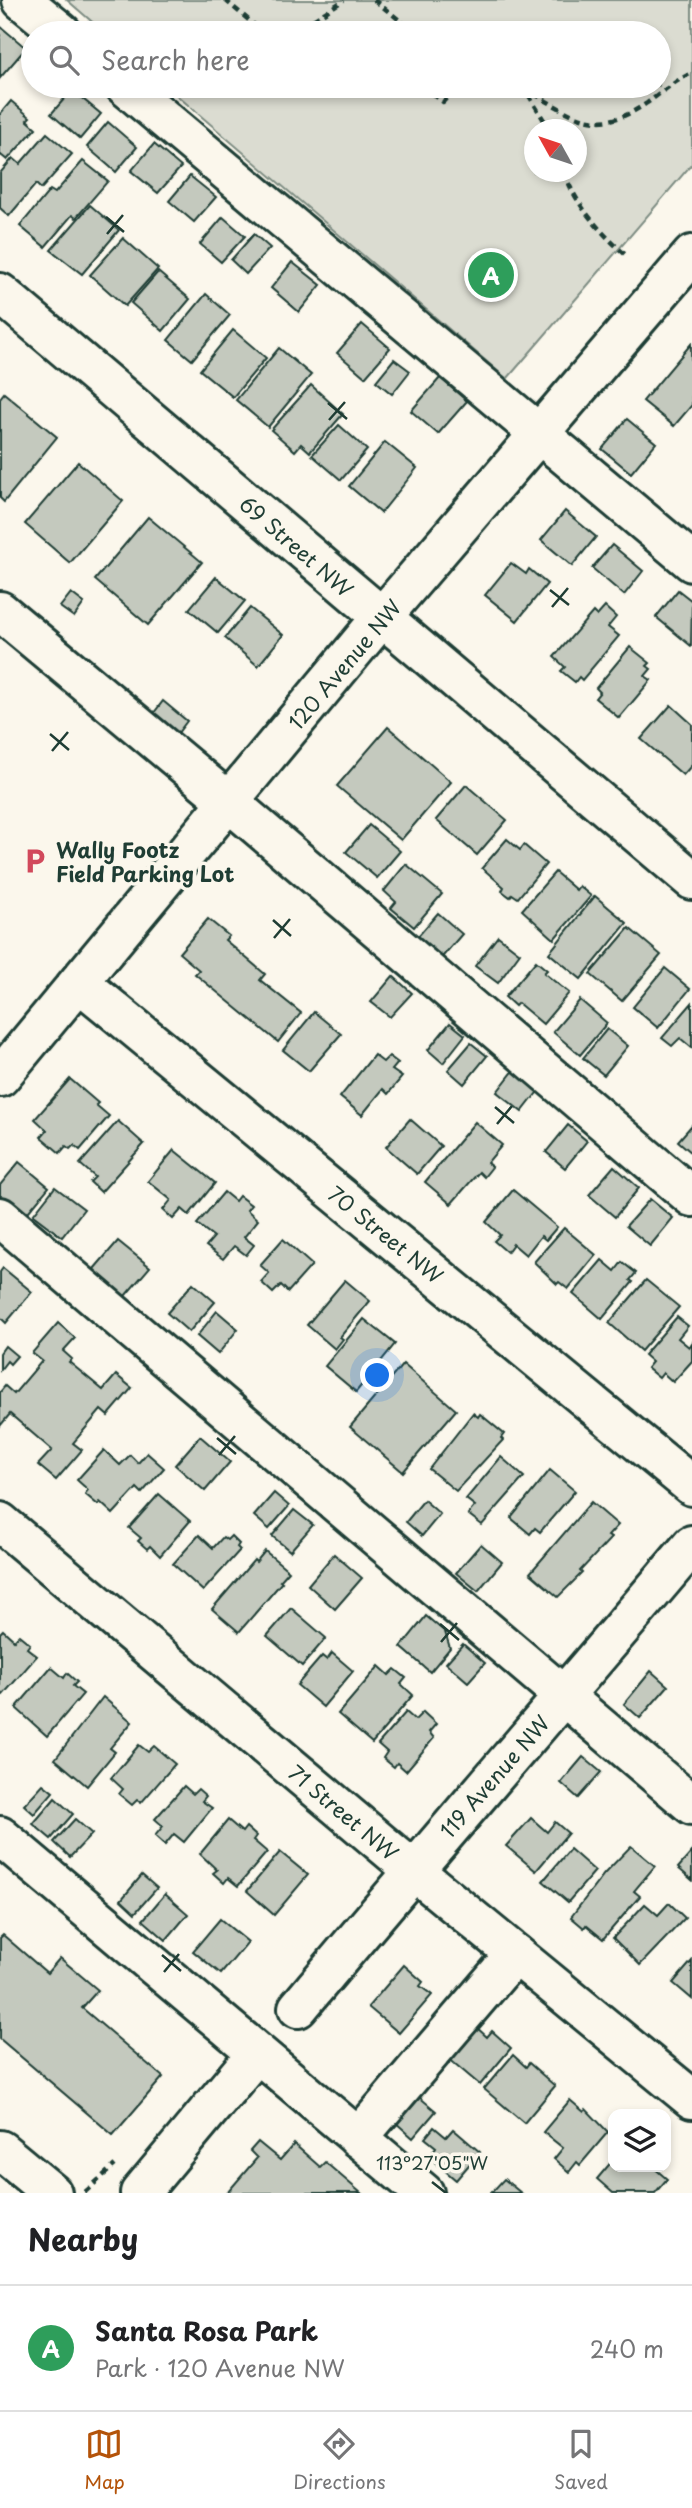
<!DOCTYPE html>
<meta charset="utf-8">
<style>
:root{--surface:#fff;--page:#f2f2f2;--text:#202124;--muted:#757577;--line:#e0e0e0;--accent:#b45309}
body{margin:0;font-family:"Playpen Sans",sans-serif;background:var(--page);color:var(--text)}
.controls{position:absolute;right:21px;bottom:21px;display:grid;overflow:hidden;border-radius:14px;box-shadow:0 4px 10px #0003}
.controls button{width:63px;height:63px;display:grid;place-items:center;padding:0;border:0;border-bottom:2px solid var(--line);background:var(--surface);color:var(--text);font:35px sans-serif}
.compass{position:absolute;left:524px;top:119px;width:63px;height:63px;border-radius:50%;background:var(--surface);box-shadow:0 4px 10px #0003;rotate:310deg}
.you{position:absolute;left:378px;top:1376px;width:24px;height:24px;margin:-18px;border:5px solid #fff;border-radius:50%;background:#1a73e8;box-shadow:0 0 0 10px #1a73e833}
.badge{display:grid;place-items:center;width:46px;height:46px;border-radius:50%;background:var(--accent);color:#fff;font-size:23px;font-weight:700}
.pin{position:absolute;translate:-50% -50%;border:4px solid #fff;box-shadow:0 2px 7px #0006}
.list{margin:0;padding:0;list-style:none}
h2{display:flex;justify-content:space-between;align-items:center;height:91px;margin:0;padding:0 28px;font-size:30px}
h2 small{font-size:23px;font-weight:400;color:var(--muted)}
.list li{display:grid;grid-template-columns:46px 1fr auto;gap:21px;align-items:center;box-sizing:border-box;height:126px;padding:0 28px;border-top:2px solid var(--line)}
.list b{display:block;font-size:26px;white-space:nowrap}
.list p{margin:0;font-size:23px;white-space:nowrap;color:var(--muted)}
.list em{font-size:23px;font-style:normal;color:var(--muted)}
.icon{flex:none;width:38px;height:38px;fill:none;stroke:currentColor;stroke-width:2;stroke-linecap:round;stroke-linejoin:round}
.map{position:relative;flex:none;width:692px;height:2193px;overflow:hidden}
.search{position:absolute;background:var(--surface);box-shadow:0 4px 10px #0003;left:21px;right:21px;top:21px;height:77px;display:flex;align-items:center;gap:18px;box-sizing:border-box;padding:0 24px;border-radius:38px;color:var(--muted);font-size:26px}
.sheet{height:217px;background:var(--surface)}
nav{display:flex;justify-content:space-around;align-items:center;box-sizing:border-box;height:98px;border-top:2px solid var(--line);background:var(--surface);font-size:19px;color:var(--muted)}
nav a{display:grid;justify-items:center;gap:4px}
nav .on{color:var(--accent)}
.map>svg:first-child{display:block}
.green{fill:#dbdcd1;stroke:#7d8c82;stroke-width:2;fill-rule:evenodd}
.building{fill:#c4c9be;stroke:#1f3d34;stroke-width:2}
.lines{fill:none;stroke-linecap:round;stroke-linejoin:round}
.minor-casing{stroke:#1f3d34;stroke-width:44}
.major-casing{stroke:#1f3d34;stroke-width:44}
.path{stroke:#1f3d34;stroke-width:4.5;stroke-dasharray:7 5;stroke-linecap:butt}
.minor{stroke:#fbf7ec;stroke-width:38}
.major{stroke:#fbf7ec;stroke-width:38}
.ticks{fill:none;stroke:#1f3d34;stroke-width:2.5}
.labels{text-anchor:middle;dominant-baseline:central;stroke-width:7;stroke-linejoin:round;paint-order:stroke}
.street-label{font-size:21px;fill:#1f3d34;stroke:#fbf7ec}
.poi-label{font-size:21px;font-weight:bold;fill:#1f3d34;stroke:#fbf7ec;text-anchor:start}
.ticks-label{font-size:18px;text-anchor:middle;fill:#1f3d34;stroke:#fbf7ec;stroke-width:7;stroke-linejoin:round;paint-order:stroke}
</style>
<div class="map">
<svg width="692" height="2193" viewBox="0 0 692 2193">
<rect width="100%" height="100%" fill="#fbf7ec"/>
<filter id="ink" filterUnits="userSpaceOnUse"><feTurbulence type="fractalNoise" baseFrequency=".0143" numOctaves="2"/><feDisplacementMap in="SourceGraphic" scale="14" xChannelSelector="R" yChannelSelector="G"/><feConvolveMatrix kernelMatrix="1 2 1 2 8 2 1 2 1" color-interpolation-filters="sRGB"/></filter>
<g filter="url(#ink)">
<!-- green -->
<path class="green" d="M67,0h625v164l-185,215 -341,-293h493v-53h-554zM534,130h42v42h-42z"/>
<!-- building -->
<g class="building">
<polygon points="0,26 26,48 0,78"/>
<polygon points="72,90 101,114 80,139 51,114"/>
<polygon points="11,101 30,117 27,120 36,128 7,160 1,155 0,156 0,114"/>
<polygon points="108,122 137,147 116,172 87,147"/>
<polygon points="47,133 72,154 41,189 36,184 9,216 0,208 0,173 13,158 20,164"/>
<polygon points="154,144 181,167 158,193 131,171"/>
<polygon points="83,161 108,181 76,218 72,215 45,247 20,226 50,190 55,193"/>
<polygon points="190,176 216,197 194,222 169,201"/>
<polygon points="90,205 119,230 82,274 51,250"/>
<polygon points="223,217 245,236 221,262 200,244"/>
<polygon points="254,234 270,248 246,274 231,260"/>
<polygon points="123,238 158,269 125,306 90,275"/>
<polygon points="292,262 321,285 299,312 271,288"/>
<polygon points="158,272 190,299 163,331 131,303"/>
<polygon points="206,294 230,315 192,360 168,340"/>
<polygon points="362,324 390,348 365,377 337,353"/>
<polygon points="233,330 266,358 233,397 200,370"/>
<polygon points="691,344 692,405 674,426 643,401"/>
<polygon points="279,348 311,375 268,427 236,400"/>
<polygon points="394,359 410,371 392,394 376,381"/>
<polygon points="440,378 467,401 438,434 411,411"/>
<polygon points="311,385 343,414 310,452 301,444 295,451 271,430"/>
<polygon points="4,393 57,437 4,502 0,498 0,398"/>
<polygon points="627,419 656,443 631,473 602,449"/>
<polygon points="339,425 367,450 341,480 312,455"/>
<polygon points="385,442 417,468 381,513 349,486"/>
<polygon points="78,462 123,501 70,563 25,524"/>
<polygon points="565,511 596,537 572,566 541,540"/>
<polygon points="148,517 202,562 148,625 95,580"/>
<polygon points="612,545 643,571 624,595 592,568"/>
<polygon points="511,563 526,574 529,569 547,584 517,621 485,595"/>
<polygon points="216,577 245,601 218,633 189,609"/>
<polygon points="678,590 692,601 691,646 656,617"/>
<polygon points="71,593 84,603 74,617 60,607"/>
<polygon points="605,607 616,617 608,627 619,636 582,680 579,677 575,682 561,671 565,667 554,657 593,612 597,616"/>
<polygon points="250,608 283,635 258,666 225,638"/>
<polygon points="630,647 650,663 647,666 651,669 645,676 651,680 619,718 595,698 600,692 596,688"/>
<polygon points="163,701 187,721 174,738 150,718"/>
<polygon points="671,705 692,724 692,765 683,775 641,739"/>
<polygon points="388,727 451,782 401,840 337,786"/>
<polygon points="466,785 507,820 477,855 436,820"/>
<polygon points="369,825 400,851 377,878 346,852"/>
<polygon points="507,839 520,850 524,845 546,864 518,898 512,894 510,897 502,891 504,887 482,868"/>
<polygon points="406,864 442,894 414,927 391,908 396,902 384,891"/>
<polygon points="555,872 576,890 579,886 591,896 554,939 522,910"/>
<polygon points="595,896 627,923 581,979 549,953"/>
<polygon points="438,913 462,934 437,963 413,942"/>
<polygon points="208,919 229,936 225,940 265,974 260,980 301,1013 278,1042 195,974 199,970 179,953"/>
<polygon points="629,928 661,955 622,1001 590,974"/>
<polygon points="498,936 520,953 498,983 475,966"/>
<polygon points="536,961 547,970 544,973 569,993 543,1024 518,1003 515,1006 505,997"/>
<polygon points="665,968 690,989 658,1028 633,1007"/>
<polygon points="393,976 412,993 390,1017 371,1002"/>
<polygon points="580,1000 607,1023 580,1055 553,1032"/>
<polygon points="692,1003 692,1048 680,1038 672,1046 662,1038"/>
<polygon points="314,1012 341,1034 309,1071 283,1050"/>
<polygon points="450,1023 465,1035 443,1063 428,1050"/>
<polygon points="607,1029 628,1046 604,1075 583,1058"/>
<polygon points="471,1043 487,1056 464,1084 448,1070"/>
<polygon points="374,1055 383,1062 389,1056 398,1063 392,1070 402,1077 388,1094 383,1089 362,1115 340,1097"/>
<polygon points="515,1069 540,1089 522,1112 497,1092"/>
<polygon points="70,1079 98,1103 96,1105 109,1116 80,1150 74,1145 70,1149 66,1146 60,1153 41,1137 47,1130 35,1119"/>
<polygon points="410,1119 441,1146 417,1174 386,1147"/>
<polygon points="118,1121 144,1144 101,1192 90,1182 95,1177 80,1164"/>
<polygon points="475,1122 502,1145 487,1163 492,1167 484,1177 479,1172 451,1204 425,1182"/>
<polygon points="568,1125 587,1141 565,1168 546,1152"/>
<polygon points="692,1125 692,1153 678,1141"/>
<polygon points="174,1150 215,1183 189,1215 182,1209 173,1219 163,1210 171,1200 148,1181"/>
<polygon points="19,1162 49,1187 24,1217 0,1197 0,1185"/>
<polygon points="614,1166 639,1188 615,1217 589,1195"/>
<polygon points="55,1187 84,1209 62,1237 33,1215"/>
<polygon points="513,1190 557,1227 546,1240 541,1236 526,1255 513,1244 507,1252 494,1241 500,1235 486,1222"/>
<polygon points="224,1192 235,1201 239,1196 251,1205 247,1210 258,1220 244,1237 254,1245 246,1255 234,1246 223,1259 206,1246 214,1237 197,1224"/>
<polygon points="650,1199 673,1218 650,1246 626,1226"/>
<polygon points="564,1228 596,1255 568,1289 559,1282 557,1284 534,1262"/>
<polygon points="283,1239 312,1265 288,1292 281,1285 273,1293 261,1282 269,1273 260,1265"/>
<polygon points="118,1241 150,1267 119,1303 88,1276"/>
<polygon points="602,1260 615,1271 622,1262 636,1273 630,1280 633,1282 602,1319 573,1294"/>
<polygon points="3,1268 32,1292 6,1323 0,1317 0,1272"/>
<polygon points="345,1280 370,1301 340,1337 343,1339 335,1349 307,1325"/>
<polygon points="646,1280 679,1307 641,1351 609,1323"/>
<polygon points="193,1283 215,1302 189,1332 167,1313"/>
<polygon points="217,1311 238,1329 218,1354 197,1336"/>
<polygon points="677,1317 688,1326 678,1338 689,1347 692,1343 692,1361 673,1382 663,1373 659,1378 647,1368 652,1362 644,1355"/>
<polygon points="364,1319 395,1344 356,1392 325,1366"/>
<polygon points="58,1323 75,1338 63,1351 72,1359 69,1362 103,1390 116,1375 132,1388 108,1416 101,1410 73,1443 82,1450 56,1480 38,1465 52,1450 10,1414 0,1426 0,1392 5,1386 14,1394 42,1361 32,1353"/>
<polygon points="5,1346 17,1356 10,1364 7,1361 0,1370 0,1353"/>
<polygon points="403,1364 456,1410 403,1472 350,1427"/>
<polygon points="473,1413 478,1417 480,1414 504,1434 501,1438 503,1440 456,1491 429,1469"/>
<polygon points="200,1436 230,1462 205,1491 175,1465"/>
<polygon points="104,1450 120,1465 130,1455 138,1463 147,1453 164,1468 142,1493 137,1488 113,1514 100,1502 98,1505 85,1494 88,1490 77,1480"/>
<polygon points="501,1457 524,1477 482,1525 468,1514 475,1506 466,1499"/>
<polygon points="550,1470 575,1491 540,1532 535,1528 530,1534 511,1518"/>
<polygon points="274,1493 289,1506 269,1529 254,1516"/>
<polygon points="159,1494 190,1521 160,1556 150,1546 147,1549 138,1541 141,1538 129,1528"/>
<polygon points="424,1500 440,1514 422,1536 406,1522"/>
<polygon points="591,1502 618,1525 608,1536 611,1538 580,1571 582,1573 558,1597 530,1573"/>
<polygon points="294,1510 313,1525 290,1551 272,1536"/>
<polygon points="199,1535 213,1548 223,1537 227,1540 231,1536 239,1544 237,1547 240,1550 203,1591 173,1564"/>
<polygon points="481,1544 502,1562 478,1591 456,1573"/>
<polygon points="265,1551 289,1571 280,1581 282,1582 239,1632 212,1609 254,1560 256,1562"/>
<polygon points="334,1554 362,1578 335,1609 308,1585"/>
<polygon points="291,1608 326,1638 302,1666 267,1636"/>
<polygon points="426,1616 445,1632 450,1648 430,1672 401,1647"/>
<polygon points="3,1630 14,1640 19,1635 30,1644 27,1648 37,1656 3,1695 0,1693 0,1633"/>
<polygon points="463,1644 485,1663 468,1682 446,1663"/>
<polygon points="332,1653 353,1671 323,1707 297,1685 322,1656 327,1660"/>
<polygon points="379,1666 389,1675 395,1669 406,1678 401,1684 413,1695 372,1743 338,1714"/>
<polygon points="51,1667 64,1678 67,1673 77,1682 73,1686 83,1694 47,1736 16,1708"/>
<polygon points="651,1671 668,1686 640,1718 624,1704"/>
<polygon points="103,1697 132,1722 110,1748 115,1752 87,1786 55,1759"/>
<polygon points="406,1712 415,1720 423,1712 436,1724 429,1732 434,1738 406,1771 397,1763 394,1767 383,1758 387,1752 378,1744"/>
<polygon points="139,1745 148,1752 154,1746 175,1764 141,1803 137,1800 132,1805 119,1794 123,1789 111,1778"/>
<polygon points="583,1757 601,1772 578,1798 561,1783"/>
<polygon points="43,1784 53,1792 34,1814 24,1805"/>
<polygon points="184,1786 193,1794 198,1789 206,1796 202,1801 212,1808 184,1842 174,1834 165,1845 155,1836 163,1826 155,1819"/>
<polygon points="55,1798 73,1814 51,1839 33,1824"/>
<polygon points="531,1818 547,1832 555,1822 568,1833 536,1871 506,1846"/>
<polygon points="75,1819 92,1834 70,1857 54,1842"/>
<polygon points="228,1820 242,1832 246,1827 256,1836 253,1840 267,1852 238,1886 228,1878 224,1883 213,1873 217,1870 200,1854"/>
<polygon points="631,1846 655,1866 634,1891 640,1896 603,1939 586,1925 584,1928 571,1917 604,1874"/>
<polygon points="570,1849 595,1871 568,1902 543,1881"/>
<polygon points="280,1852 308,1875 274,1915 247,1891"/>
<polygon points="692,1852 692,1880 678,1868"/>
<polygon points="142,1875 157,1888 135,1913 121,1900"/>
<polygon points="165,1894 188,1914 166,1940 143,1920"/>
<polygon points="669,1903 685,1918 640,1965 613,1938 645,1904 658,1915"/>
<polygon points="220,1919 248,1942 221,1974 193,1951"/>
<polygon points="3,1935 47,1973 60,1958 98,1990 82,2008 163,2077 113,2135 0,2039 0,1938"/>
<polygon points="692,1961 692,1999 673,1983"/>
<polygon points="404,1965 423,1982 420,1986 432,1995 399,2033 368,2007"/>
<polygon points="475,2026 487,2037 492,2031 511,2048 480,2085 448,2058"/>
<polygon points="513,2055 526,2067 529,2063 555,2086 524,2123 484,2089"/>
<polygon points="418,2096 436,2111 413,2138 395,2122"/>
<polygon points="570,2100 584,2112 586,2109 608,2132 580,2165 577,2162 569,2172 554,2159 563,2148 543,2132"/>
<polygon points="434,2127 446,2137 453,2129 480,2152 456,2180 429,2157 436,2147 425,2138"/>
<polygon points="258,2142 280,2160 294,2144 320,2167 325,2162 361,2193 227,2193 257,2158 250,2151"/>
<polygon points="613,2160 613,2167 653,2167 667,2179 655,2193 613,2193 597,2179"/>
<polygon points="504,2179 521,2193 491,2193"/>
</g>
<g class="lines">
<!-- minor casing -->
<g class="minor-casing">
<g id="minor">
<polyline points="22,0 62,33"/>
<polyline points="125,86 692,562"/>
<polyline points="0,293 692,880"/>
<polyline points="0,611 229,802 692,1197"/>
<polyline points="79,982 692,1486"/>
<polyline points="0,1077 381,618 692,255"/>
<polyline points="0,1217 692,1805"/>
<polyline points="0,1522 413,1870 692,2099"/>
<polyline points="0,1836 424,2193"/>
<path d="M298,2008c130,-156 263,-308 394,-463"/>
<polyline points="358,2138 515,1954"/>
<polyline points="140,2193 256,2054"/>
</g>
</g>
<!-- major casing -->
<g class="major-casing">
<polyline id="major" points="0,2150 52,2193"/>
</g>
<!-- path -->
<g class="path">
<polyline points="225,0 264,33"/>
<polyline points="374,0 416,33"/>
<polyline points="293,33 344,0"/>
<polyline points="423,86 443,102 458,86"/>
<polyline points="520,86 528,94 550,130"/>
<path d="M523,88c50,26 71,51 124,15 14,-10 29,-23 45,-30"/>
<path d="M564,172c13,35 36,60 64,85"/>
<polyline points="85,2192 115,2165"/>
</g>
<!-- minor -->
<use href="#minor" class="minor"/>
<!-- major -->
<use href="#major" class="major"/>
</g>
</g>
<!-- ticks -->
<path class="ticks" d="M106,217l18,15M107,234l16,-19M328,403l19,16M329,420l16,-18M550,590l19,15M552,607l16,-19M50,734l19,16M52,751l16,-19M273,920l18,16M274,938l16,-19M495,1107l19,16M497,1124l15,-18M217,1438l19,16M219,1455l16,-19M440,1624l19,16M441,1642l16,-19M162,1955l19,16M164,1972l15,-18M432,2182l14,11"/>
<!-- icons -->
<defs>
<g id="parking-bare" transform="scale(2.1)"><path d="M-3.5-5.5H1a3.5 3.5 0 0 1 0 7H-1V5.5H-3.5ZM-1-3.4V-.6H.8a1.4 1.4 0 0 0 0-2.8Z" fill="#d1495b" stroke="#fbf7ec" stroke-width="2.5" paint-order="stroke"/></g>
</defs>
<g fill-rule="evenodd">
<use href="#parking-bare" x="35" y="861"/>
</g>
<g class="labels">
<!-- street labels -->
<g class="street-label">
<text transform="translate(297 546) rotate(41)">69 Street NW</text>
<text transform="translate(344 664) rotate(-50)">120 Avenue NW</text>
<text transform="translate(386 1234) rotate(39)">70 Street NW</text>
<text transform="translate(494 1776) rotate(-49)">119 Avenue NW</text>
<text transform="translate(344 1812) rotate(40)">71 Street NW</text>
</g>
<!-- poi labels -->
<g class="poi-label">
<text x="56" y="849">Wally Footz<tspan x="56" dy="24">Field Parking Lot</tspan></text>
</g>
</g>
<g class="ticks-label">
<text x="432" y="2170">113°27'05"W</text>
</g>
</svg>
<div class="controls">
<button><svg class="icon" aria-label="layers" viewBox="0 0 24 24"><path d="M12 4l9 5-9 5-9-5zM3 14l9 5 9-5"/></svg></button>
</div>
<svg class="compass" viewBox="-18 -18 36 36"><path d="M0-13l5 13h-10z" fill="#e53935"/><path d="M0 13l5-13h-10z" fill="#757577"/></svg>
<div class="you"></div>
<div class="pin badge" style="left:491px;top:275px;background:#2e9e5b">A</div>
<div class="search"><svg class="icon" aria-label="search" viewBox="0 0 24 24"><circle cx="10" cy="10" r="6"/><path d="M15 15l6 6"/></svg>Search here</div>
</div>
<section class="sheet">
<h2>Nearby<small></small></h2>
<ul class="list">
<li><span class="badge" style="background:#2e9e5b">A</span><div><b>Santa Rosa Park</b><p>Park · 120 Avenue NW</p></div><em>240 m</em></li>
</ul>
</section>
<nav>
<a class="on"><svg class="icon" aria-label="map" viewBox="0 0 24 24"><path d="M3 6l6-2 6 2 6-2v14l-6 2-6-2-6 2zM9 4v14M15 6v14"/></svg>Map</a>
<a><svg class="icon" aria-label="directions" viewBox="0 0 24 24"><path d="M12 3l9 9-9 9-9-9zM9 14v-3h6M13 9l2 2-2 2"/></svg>Directions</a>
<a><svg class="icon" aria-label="saved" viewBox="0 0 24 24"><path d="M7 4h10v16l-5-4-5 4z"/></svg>Saved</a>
</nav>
